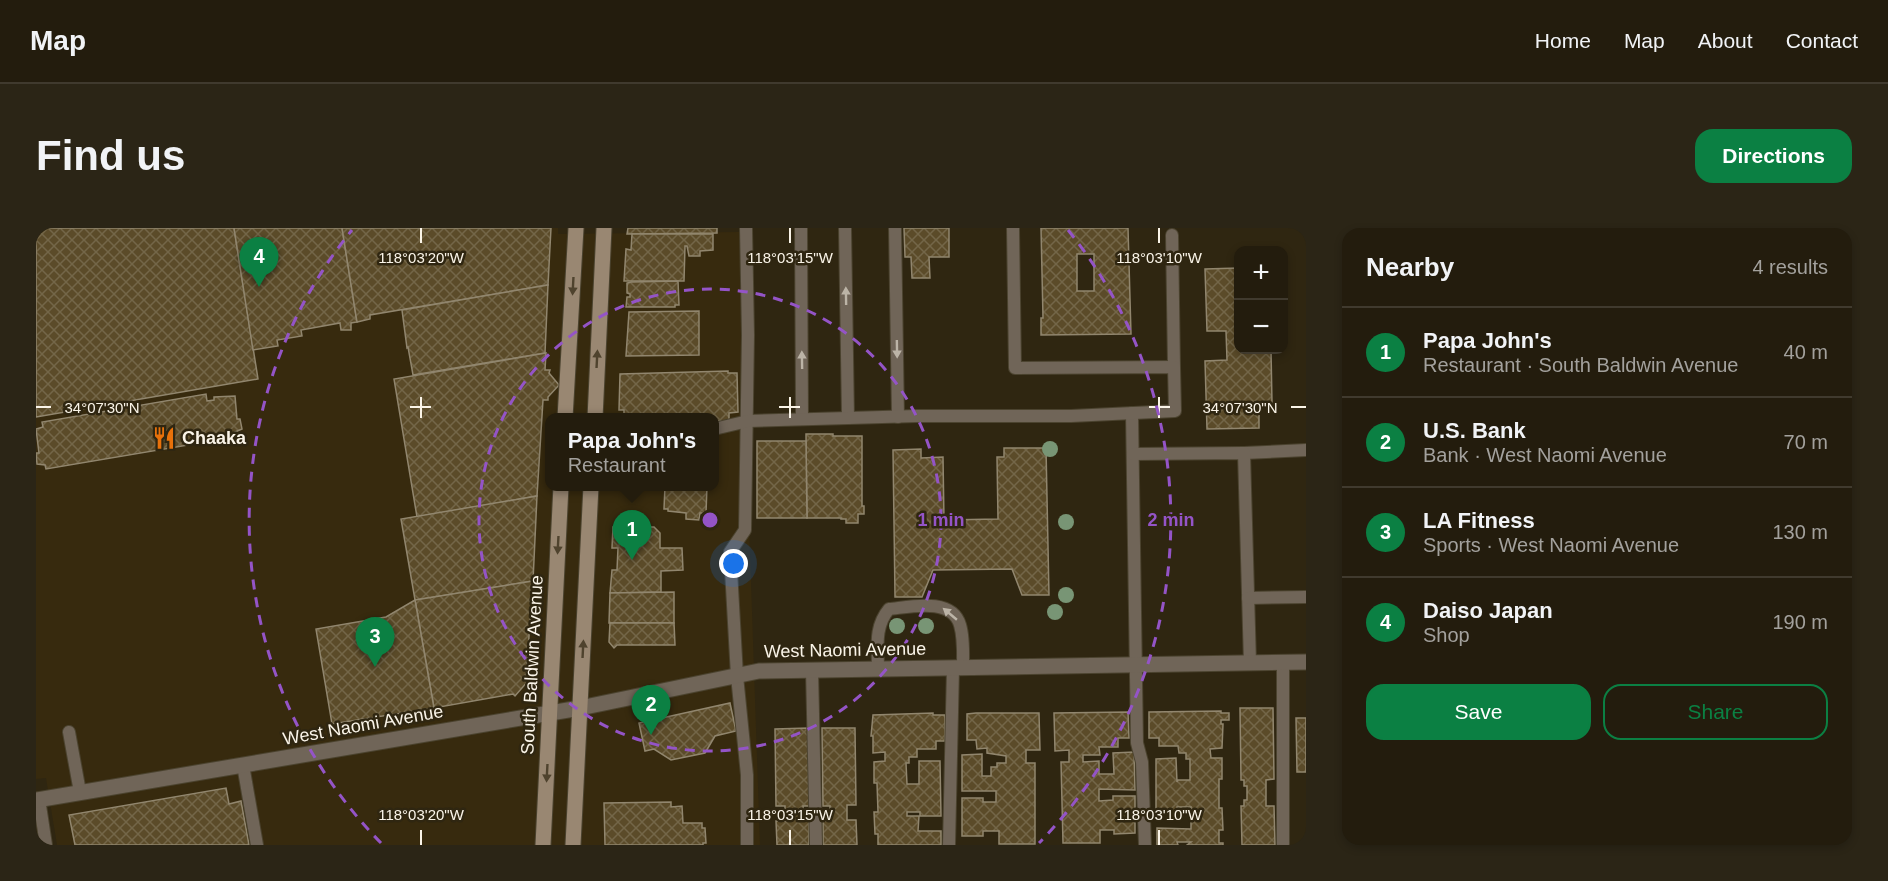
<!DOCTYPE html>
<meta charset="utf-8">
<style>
:root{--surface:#231c0d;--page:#2b2516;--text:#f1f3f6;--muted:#a3a19d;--line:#403a2e;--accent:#0b8043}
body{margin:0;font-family:Arial,sans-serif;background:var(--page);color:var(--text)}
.controls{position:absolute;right:18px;top:18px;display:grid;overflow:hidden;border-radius:12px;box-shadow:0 3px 9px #0003}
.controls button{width:54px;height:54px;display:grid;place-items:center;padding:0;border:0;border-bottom:2px solid var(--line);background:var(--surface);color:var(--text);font:30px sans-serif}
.you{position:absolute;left:698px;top:336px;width:21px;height:21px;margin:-15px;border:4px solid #fff;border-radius:50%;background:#1a73e8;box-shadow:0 0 0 9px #1a73e833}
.badge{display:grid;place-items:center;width:39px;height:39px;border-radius:50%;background:var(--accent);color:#fff;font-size:20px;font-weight:700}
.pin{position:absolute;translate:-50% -50px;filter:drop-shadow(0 2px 3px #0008)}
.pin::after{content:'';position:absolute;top:32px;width:21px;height:18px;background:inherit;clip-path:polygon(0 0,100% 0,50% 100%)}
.popup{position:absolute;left:509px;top:185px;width:174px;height:78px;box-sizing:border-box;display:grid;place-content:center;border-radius:12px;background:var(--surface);filter:drop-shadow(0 2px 4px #0005);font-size:20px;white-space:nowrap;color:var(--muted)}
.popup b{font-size:22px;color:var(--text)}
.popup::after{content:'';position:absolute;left:50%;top:100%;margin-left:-12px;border:12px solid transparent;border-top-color:var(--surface)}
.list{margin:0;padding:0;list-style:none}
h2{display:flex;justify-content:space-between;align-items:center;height:78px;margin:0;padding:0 24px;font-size:26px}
h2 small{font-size:20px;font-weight:400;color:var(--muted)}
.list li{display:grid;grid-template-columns:39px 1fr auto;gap:18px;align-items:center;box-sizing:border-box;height:90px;padding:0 24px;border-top:2px solid var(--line)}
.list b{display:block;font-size:22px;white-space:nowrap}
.list p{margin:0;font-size:20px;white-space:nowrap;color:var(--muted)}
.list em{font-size:20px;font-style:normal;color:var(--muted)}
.actions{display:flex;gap:12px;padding:18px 24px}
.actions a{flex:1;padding:14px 0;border:2px solid var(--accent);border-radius:18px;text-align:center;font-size:21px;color:var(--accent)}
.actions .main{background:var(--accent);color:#fff}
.map{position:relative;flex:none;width:1270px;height:617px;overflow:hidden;border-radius:18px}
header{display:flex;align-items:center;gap:36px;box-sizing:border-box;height:84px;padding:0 30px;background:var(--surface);border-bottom:2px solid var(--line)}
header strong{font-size:28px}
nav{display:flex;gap:33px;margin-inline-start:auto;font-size:21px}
.intro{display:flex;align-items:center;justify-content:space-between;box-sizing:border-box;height:144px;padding:0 36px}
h1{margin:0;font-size:42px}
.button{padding:15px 27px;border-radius:18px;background:var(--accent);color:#fff;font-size:21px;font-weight:700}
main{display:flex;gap:36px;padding:0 36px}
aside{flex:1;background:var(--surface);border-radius:18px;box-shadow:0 3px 9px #0003}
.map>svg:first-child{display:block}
.built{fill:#372a0e;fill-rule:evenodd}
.building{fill:url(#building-cross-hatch);stroke:#91866e;stroke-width:1.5;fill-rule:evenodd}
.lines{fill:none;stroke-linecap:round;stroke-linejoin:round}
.service-casing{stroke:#4b432f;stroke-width:14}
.minor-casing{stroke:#4b432f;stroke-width:17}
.tertiary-casing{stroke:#4b432f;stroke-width:17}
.secondary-casing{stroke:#4b432f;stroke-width:17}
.service{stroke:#706558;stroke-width:12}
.minor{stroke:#706558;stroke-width:15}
.tertiary{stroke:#706558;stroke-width:15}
.secondary{stroke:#998772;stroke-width:15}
.tree{fill:#789575}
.oneway{fill:#4f432e}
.oneway2{fill:#bcb4a7}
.ticks{fill:none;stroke:#faf4e8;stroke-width:2}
.ring{fill:none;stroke:#9454c7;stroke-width:3;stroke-dasharray:10 8}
.labels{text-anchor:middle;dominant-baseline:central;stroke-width:5;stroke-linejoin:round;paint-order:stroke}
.poi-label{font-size:18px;font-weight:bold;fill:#faf4e8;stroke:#2f2611;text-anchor:start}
.street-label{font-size:18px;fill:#faf4e8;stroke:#2f2611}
.ticks-label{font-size:15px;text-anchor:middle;fill:#faf4e8;stroke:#2f2611;stroke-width:5;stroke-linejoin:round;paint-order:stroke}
.centre{fill:#9454c7;stroke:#2f2611;stroke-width:3}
.ring-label{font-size:18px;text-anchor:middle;font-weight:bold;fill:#9454c7;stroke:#2f2611;stroke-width:5;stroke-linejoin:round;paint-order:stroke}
</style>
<header>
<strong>Map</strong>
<nav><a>Home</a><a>Map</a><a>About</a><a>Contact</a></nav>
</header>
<div class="intro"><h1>Find us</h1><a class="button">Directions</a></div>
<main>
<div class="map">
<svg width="1270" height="617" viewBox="0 0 1270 617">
<defs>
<pattern id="building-cross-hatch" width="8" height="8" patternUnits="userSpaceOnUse" patternTransform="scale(1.5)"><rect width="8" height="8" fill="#5b4b29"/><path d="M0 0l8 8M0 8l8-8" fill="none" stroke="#736648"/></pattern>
</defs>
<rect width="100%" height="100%" fill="#2f2611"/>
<!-- built -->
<path class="built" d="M0,0h522v6l181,-2 21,613h-703l-11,-67 -10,1zM514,190h164v68h-164z"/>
<!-- building -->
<g class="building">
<polygon points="0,0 198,0 222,151 0,189"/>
<polygon points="198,0 306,0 321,94 315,95 315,102 305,102 304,95 265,102 266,108 241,112 242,118 217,122"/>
<polygon points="306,0 515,0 512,57 334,87 334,91 321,94"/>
<polygon points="592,0 681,0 681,5 596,6 591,6"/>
<polygon points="868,0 913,0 913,29 893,29 894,50 876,50 875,29 869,29"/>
<path d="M1005,0h87l3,106 -90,1v-17h2zM1041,26h17v37h-17z"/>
<polygon points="596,6 677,6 677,22 664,23 664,28 653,28 651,18 649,18 648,53 588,53 590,21 595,22"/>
<polygon points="1202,40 1202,122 1235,122 1236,175 1223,176 1223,200 1171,201 1169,133 1191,132 1190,103 1171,103 1169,41"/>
<polygon points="642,53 643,77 639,77 639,79 590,79 591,69 594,69 594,66 591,65 591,55 595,54"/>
<polygon points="512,57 509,125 377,147 372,119 371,120 366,82"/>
<polygon points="663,83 663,127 590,128 593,84"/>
<polygon points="510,125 509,142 514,142 513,145 523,157 512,169 512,172 507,172 501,268 381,289 358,151"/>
<polygon points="692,143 692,145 701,145 702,184 693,185 693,193 678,193 678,190 588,190 588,182 583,182 584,146"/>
<polygon points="170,166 171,173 178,172 178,169 199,168 201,191 204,191 206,201 199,204 200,209 10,241 9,237 1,236 0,225 3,225 0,201 7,199 6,194"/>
<polygon points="770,206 797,206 797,208 826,208 826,278 828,278 828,286 822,286 822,295 810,295 810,291 805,291 805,290 771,290"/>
<polygon points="721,213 770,213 771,290 721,290"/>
<polygon points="968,220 1010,220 1013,367 986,367 976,341 897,342 886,369 859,369 857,222 885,221 885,230 907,229 908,292 962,291 961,229 968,229"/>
<polygon points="629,258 671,258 670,285 664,285 663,292 650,291 650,285 632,283 632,281 628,281"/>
<polygon points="501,268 497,353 379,372 365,291"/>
<polygon points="577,299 618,299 624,305 624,320 646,320 647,342 625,343 625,364 574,365 576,342 581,342 582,320 576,320"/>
<polygon points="497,353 490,450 493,452 479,468 477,466 398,480 379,372"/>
<polygon points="638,364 638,395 573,395 574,365"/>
<polygon points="379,372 398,480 296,496 280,401 350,389"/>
<polygon points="574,395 638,395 639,417 581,417 578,420 573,414"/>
<polygon points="694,475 700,503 679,508 669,525 635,532 618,521 609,523 603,495"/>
<polygon points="1204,480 1237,480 1238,551 1230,552 1230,578 1238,578 1239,617 1206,617 1205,578 1208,578 1208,572 1211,572 1211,558 1208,558 1208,552 1205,552"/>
<polygon points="1185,483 1185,485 1193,485 1193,492 1185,492 1185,496 1187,496 1186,520 1174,521 1175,530 1186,530 1186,551 1183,551 1183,580 1186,580 1187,602 1183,602 1183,615 1187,615 1187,617 1151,617 1155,614 1141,614 1142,617 1121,617 1121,600 1155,601 1155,579 1141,579 1141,585 1120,585 1120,531 1140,530 1141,554 1142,552 1154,552 1154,531 1150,531 1150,525 1143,525 1142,518 1123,518 1123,510 1113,510 1113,484"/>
<polygon points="1092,484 1093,510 1082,510 1082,519 1063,519 1064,527 1047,527 1047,534 1063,533 1063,546 1078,546 1077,525 1098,524 1099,562 1063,561 1063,573 1077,572 1077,568 1099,568 1099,605 1078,606 1078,602 1064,602 1064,615 1027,615 1025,534 1033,534 1033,522 1019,523 1018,485"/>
<polygon points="897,485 897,487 909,487 909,513 900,513 900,521 881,521 881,529 873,529 873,535 870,535 871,556 883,556 883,533 904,533 905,588 884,588 884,584 871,584 871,588 883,588 882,603 905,603 905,617 842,617 842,606 839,606 838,584 842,584 841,555 838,555 838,534 849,533 849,524 837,525 837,508 835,508 837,487"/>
<polygon points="940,485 1003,485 1004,522 990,522 990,535 999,535 999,616 963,616 963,603 947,603 947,608 926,608 926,570 947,570 947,574 960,574 960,563 926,563 926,527 946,526 946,548 955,548 955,539 961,539 961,535 970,535 970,528 951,525 951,520 941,521 940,512 931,512 931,486"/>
<polygon points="1260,490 1270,490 1270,544 1261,544"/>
<polygon points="772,500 773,578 767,578 767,593 773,593 773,617 741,617 740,593 749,593 749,578 740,578 739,501"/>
<polygon points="786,500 819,500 820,577 811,577 811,592 820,592 821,617 787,617 787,593 794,592 794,578 787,578"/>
<polygon points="190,560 193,576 205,573 213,617 39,617 33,587"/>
<polygon points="635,574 635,579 646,578 647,595 666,595 666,600 669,600 670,615 667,615 667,617 569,617 568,575"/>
</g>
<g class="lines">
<!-- service casing -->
<g class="service-casing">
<g id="service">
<polyline points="710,0 712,107 709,302 694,324 701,448 711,547 711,617"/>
<polyline points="765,0 766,191"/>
<polyline points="809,0 812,190"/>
<polyline points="859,0 862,189"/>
<polyline points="1136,7 1138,139"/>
<polyline points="1096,185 1101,515 1106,534 1109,617"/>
<polyline points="678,201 712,193 881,188 1035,188 1139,183 1138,139 979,140 977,0"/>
<polyline points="1208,225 1270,222"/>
<polyline points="1097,226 1208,225 1214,435"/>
<polyline points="1212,370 1270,369"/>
<path d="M842,441c0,-22 -4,-42 11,-60 21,-2 63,-12 71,16 4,13 3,29 3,42"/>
<polyline points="776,442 780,617"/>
<polyline points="33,504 44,564"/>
<polyline points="207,537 221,617"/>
<polyline points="3,571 10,617"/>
<polyline points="913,617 917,440"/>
<polyline points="1247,617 1247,434"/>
</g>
</g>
<!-- minor casing -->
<g class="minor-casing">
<polyline id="minor" points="544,480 723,443 1270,434"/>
</g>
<!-- tertiary casing -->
<g class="tertiary-casing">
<polyline id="tertiary" points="0,572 544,480"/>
</g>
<!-- secondary casing -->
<g class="secondary-casing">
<g id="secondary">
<polyline points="529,190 540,0"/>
<polyline points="559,190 568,0"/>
<polyline points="507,617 525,258"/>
<polyline points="537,617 555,258"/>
</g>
</g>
<!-- service -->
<use href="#service" class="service"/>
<!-- minor -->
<use href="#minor" class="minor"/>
<!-- tertiary -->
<use href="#tertiary" class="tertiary"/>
<!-- secondary -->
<use href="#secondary" class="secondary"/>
</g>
<!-- trees -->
<g class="tree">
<circle cx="1014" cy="221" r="8"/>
<circle cx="1030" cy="294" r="8"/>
<circle cx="1030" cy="367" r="8"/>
<circle cx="1019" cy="384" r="8"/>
<circle cx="861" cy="398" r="8"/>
<circle cx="890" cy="398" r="8"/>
</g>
<!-- one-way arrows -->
<defs><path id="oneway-solid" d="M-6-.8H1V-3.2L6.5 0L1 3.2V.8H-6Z" transform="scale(1.5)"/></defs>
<g class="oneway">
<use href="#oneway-solid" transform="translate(537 58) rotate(93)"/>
<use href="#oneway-solid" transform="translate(561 131) rotate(-87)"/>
<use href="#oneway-solid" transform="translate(522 317) rotate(93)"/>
<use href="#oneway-solid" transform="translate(547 421) rotate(-87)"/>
<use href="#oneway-solid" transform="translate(511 545) rotate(93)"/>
</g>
<g class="oneway2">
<use href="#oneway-solid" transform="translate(810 68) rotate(-91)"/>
<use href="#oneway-solid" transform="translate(861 121) rotate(89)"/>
<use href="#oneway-solid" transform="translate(766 132) rotate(-91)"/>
<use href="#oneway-solid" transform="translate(914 386) rotate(-140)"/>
</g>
<!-- ticks -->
<path class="ticks" d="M385,0v15M754,0v15M1123,0v15M385,169v21M754,169v21M1123,169v21M0,179h15M374,179h21M743,179h21M1113,179h21M1255,179h15M385,602v15M754,602v15M1123,602v15"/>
<!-- distance rings -->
<g class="ring">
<circle cx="674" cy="292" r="231"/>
<path d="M345 615A461 461 0 0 1 316 2M1032 2A461 461 0 0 1 1003 615"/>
</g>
<!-- icons -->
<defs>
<g id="restaurant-bare" transform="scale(1.8)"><path d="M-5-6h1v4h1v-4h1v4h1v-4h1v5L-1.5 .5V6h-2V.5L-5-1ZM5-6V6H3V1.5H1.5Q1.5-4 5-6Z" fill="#e8710a" stroke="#2f2611" stroke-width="2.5" paint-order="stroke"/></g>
</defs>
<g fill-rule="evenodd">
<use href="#restaurant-bare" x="128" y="210"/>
</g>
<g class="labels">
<!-- poi labels -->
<g class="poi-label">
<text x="146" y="210">Chaaka</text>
</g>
<!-- street labels -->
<g class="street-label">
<text transform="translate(809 422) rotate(-1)">West Naomi Avenue</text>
<text transform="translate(496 437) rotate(-87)">South Baldwin Avenue</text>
<text transform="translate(327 497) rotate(-10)">West Naomi Avenue</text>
</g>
</g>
<g class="ticks-label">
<text x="385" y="35">118°03'20"W</text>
<text x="754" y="35">118°03'15"W</text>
<text x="1123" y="35">118°03'10"W</text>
<text x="66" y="185">34°07'30"N</text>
<text x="1204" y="185">34°07'30"N</text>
<text x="385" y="592">118°03'20"W</text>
<text x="754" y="592">118°03'15"W</text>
<text x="1123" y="592">118°03'10"W</text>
</g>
<circle cx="674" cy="292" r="9" class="centre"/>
<g class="ring-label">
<text x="905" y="298">1 min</text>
<text x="1135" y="298">2 min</text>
</g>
</svg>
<div class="controls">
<button>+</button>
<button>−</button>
</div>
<div class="you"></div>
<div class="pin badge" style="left:596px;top:332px">1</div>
<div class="popup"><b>Papa John's</b>Restaurant</div>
<div class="pin badge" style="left:615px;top:507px">2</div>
<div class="pin badge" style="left:339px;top:439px">3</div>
<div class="pin badge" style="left:223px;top:59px">4</div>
</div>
<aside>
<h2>Nearby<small>4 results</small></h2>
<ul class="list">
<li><span class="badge">1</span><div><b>Papa John's</b><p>Restaurant · South Baldwin Avenue</p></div><em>40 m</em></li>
<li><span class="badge">2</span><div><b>U.S. Bank</b><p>Bank · West Naomi Avenue</p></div><em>70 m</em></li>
<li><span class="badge">3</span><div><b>LA Fitness</b><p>Sports · West Naomi Avenue</p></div><em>130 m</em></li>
<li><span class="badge">4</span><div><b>Daiso Japan</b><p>Shop</p></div><em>190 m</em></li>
</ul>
<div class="actions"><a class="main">Save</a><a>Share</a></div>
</aside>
</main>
